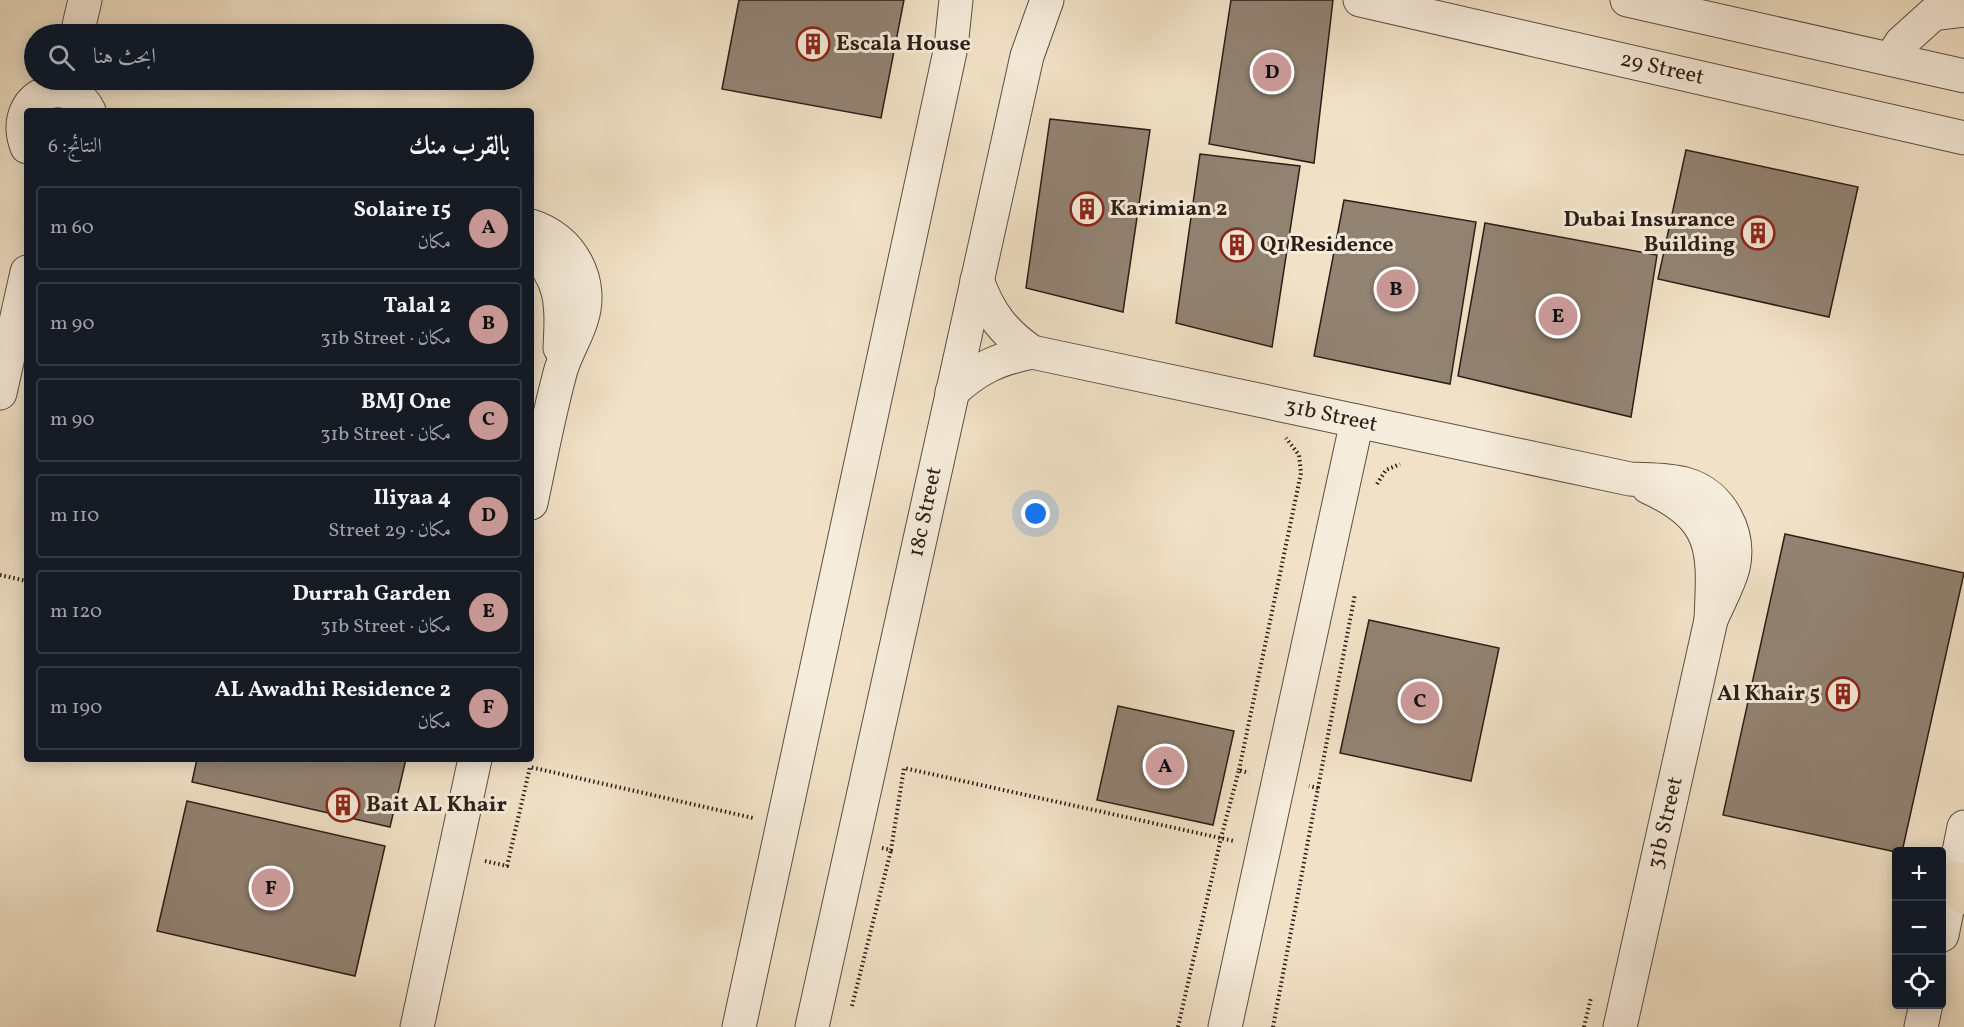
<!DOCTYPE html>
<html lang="ar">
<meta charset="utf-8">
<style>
:root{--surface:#171b24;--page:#20242c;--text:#f1f3f6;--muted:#9ea1a6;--line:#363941;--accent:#c59692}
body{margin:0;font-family:Vollkorn,Amiri,serif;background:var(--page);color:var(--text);direction:rtl}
.controls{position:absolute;right:18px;bottom:18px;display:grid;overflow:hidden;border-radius:6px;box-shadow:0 3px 15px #0003}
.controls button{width:54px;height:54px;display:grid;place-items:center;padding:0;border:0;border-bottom:2px solid var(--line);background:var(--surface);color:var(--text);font:30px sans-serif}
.you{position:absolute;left:1036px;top:514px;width:21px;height:21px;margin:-15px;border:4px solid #fff;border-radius:50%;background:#1a73e8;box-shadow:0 0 0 9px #1a73e833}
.badge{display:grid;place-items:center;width:39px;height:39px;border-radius:50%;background:var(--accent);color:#111;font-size:20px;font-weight:700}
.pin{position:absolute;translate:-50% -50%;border:3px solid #fff;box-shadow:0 2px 6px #0006}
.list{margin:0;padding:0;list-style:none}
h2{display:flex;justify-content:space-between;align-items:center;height:78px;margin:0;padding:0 24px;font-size:26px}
h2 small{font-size:20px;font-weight:400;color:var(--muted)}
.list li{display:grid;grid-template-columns:39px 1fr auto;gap:18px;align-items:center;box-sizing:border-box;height:84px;margin:0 12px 12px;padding:0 12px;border:2px solid var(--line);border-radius:6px}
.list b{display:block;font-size:22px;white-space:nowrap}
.list p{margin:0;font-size:20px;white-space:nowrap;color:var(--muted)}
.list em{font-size:20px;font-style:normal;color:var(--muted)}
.icon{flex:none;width:33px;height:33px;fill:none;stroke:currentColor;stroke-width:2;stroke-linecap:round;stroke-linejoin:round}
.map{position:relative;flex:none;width:1964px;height:1027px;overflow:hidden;direction:ltr}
.search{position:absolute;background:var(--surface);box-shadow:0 3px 15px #0003;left:24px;top:24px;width:510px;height:66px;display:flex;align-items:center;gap:15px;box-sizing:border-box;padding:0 21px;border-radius:33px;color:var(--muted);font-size:22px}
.panel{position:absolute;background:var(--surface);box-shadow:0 3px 15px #0003;left:24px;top:108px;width:510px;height:654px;border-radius:6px;direction:rtl}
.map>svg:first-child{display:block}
.building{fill:#928373;stroke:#2b1d17;stroke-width:1.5}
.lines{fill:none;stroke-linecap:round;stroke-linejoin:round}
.minor-casing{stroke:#5c4e43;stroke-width:35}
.major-casing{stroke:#2b1d17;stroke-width:35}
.path{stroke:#2b1d17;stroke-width:4;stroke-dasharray:1.5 3;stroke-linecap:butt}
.minor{stroke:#f6ecdb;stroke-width:33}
.major{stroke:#f1e2c7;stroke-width:33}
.labels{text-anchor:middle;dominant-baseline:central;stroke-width:6;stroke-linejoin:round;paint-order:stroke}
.poi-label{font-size:22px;font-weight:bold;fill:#2b1d17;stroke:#f6ecdb;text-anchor:start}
.street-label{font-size:22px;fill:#2b1d17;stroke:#f6ecdb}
</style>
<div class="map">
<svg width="1964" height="1027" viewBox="0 0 1964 1027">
<rect width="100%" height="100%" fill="#f1e2c7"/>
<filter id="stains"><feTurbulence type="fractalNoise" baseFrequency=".00333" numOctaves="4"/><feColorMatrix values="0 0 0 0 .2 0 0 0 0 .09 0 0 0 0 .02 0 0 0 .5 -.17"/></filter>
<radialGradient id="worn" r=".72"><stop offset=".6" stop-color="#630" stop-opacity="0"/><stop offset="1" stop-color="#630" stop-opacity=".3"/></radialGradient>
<!-- building -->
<g class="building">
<polygon points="739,0 904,0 881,118 722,89"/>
<polygon points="1231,0 1333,0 1314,163 1209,144"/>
<polygon points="1050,119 1150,130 1123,312 1026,288"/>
<polygon points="1686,150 1858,187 1829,317 1658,279"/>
<polygon points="1200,154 1300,166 1272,347 1176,323"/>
<polygon points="1344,200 1476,222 1450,384 1314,356"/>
<polygon points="1485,223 1657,255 1631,417 1458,376"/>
<polygon points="1785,534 1964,573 1902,852 1896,852 1723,815"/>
<polygon points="1369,620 1499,648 1471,781 1340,753"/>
<polygon points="1118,706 1234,731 1213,825 1097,800"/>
<polygon points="197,759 406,759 390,827 192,782"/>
<polygon points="187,801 385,846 355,976 157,931"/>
</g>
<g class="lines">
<!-- minor casing -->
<g class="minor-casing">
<g id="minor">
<polyline points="1360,0 1964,138"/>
<polyline points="1627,0 1964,76"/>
<polyline points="77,34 85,0"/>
<polyline points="1891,59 1901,43 1933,14 1964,10"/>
<path d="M27,147c-20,-51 41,-77 62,-36"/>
<path d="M531,226c40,12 64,55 50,95 -6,19 -18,36 -22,56 -11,41 -19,84 -28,126"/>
<path d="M531,249c33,29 31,59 29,99"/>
<path d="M977,280c12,33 26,52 55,72l598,127c18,1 37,0 55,5 36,10 56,49 48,84 -5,18 -15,35 -22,52"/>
<path d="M952,392c26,-24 46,-33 80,-40"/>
<polyline points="0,393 27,272"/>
<polyline points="1942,935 1964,827"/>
<polyline points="417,1027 475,759"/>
<polyline points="739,1027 951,47 956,0"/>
<polyline points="812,1027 1027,56 1047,0"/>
<polyline points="1225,1027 1357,421"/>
<path d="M1620,1027l91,-407c3,-69 7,-101 -63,-133"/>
<polyline points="1921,1027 1926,1004"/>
</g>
</g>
<!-- major casing -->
<g class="major-casing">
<polyline id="major" points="1954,878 1964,898"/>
</g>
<!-- path -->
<g class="path">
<polyline points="1377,484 1386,470 1400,464"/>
<polyline points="0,575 27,581"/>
<polyline points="1239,770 1301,473 1299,455 1286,438"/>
<polyline points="1318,788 1355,594"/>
<polyline points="882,848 891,850 904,768 1234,841"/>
<polyline points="485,861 507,866 530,767 753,818"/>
<polyline points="852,1006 891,850"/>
<polyline points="1178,1027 1221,838 1239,770 1249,773"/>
<polyline points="1273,1027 1318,788 1309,786"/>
<polyline points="1584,1027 1591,998"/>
</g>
<!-- minor -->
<use href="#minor" class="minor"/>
<!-- major -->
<use href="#major" class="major"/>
</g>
<!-- icons -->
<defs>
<g id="building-ring" transform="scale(1.725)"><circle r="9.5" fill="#f6ecdb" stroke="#8f2418" stroke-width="1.5"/><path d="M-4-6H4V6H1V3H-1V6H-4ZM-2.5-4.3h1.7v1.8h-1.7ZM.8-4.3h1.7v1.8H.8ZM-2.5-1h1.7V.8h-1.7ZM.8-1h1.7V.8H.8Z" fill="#8f2418"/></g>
</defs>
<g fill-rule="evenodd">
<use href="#building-ring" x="813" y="44"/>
<use href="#building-ring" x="1087" y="209"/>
<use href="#building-ring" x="1758" y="233"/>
<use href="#building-ring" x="1237" y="245"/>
<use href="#building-ring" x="1843" y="694"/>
<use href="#building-ring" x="343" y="805"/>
</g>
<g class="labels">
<!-- poi labels -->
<g class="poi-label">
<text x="836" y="44">Escala House</text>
<text x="1110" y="209">Karimian 2</text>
<text x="1735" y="220" text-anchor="end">Dubai Insurance<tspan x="1735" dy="25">Building</tspan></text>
<text x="1260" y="245">Q1 Residence</text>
<text x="1820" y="694" text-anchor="end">Al Khair 5</text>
<text x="366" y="805">Bait AL Khair</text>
</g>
<!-- street labels -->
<g class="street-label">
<text transform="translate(1662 69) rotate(13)">29 Street</text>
<text transform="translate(1331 416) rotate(12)">31b Street</text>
<text transform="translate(926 512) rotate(-78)">18c Street</text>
<text transform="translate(1666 823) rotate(-77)">31b Street</text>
</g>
</g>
<rect width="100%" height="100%" filter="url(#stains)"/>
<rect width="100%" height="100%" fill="url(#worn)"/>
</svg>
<div class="controls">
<button>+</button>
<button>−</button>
<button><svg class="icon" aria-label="locate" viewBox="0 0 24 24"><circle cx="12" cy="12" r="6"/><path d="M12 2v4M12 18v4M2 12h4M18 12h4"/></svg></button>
</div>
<div class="you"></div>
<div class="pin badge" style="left:1165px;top:766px">A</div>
<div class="pin badge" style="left:1396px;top:289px">B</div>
<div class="pin badge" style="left:1420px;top:701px">C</div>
<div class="pin badge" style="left:1272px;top:72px">D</div>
<div class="pin badge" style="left:1558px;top:316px">E</div>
<div class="pin badge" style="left:271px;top:888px">F</div>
<div class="search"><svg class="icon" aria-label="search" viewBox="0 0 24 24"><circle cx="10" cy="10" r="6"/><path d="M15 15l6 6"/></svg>ابحث هنا</div>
<section class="panel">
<h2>بالقرب منك<small>النتائج: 6</small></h2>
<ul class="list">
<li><span class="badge">A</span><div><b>Solaire 15</b><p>مكان</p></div><em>60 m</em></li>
<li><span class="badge">B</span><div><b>Talal 2</b><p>مكان · 31b Street</p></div><em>90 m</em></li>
<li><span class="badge">C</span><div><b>BMJ One</b><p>مكان · 31b Street</p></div><em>90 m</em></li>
<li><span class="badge">D</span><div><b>Iliyaa 4</b><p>مكان · 29 Street</p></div><em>110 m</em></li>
<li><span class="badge">E</span><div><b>Durrah Garden</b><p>مكان · 31b Street</p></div><em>120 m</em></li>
<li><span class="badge">F</span><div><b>AL Awadhi Residence 2</b><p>مكان</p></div><em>190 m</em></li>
</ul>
</section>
</div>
